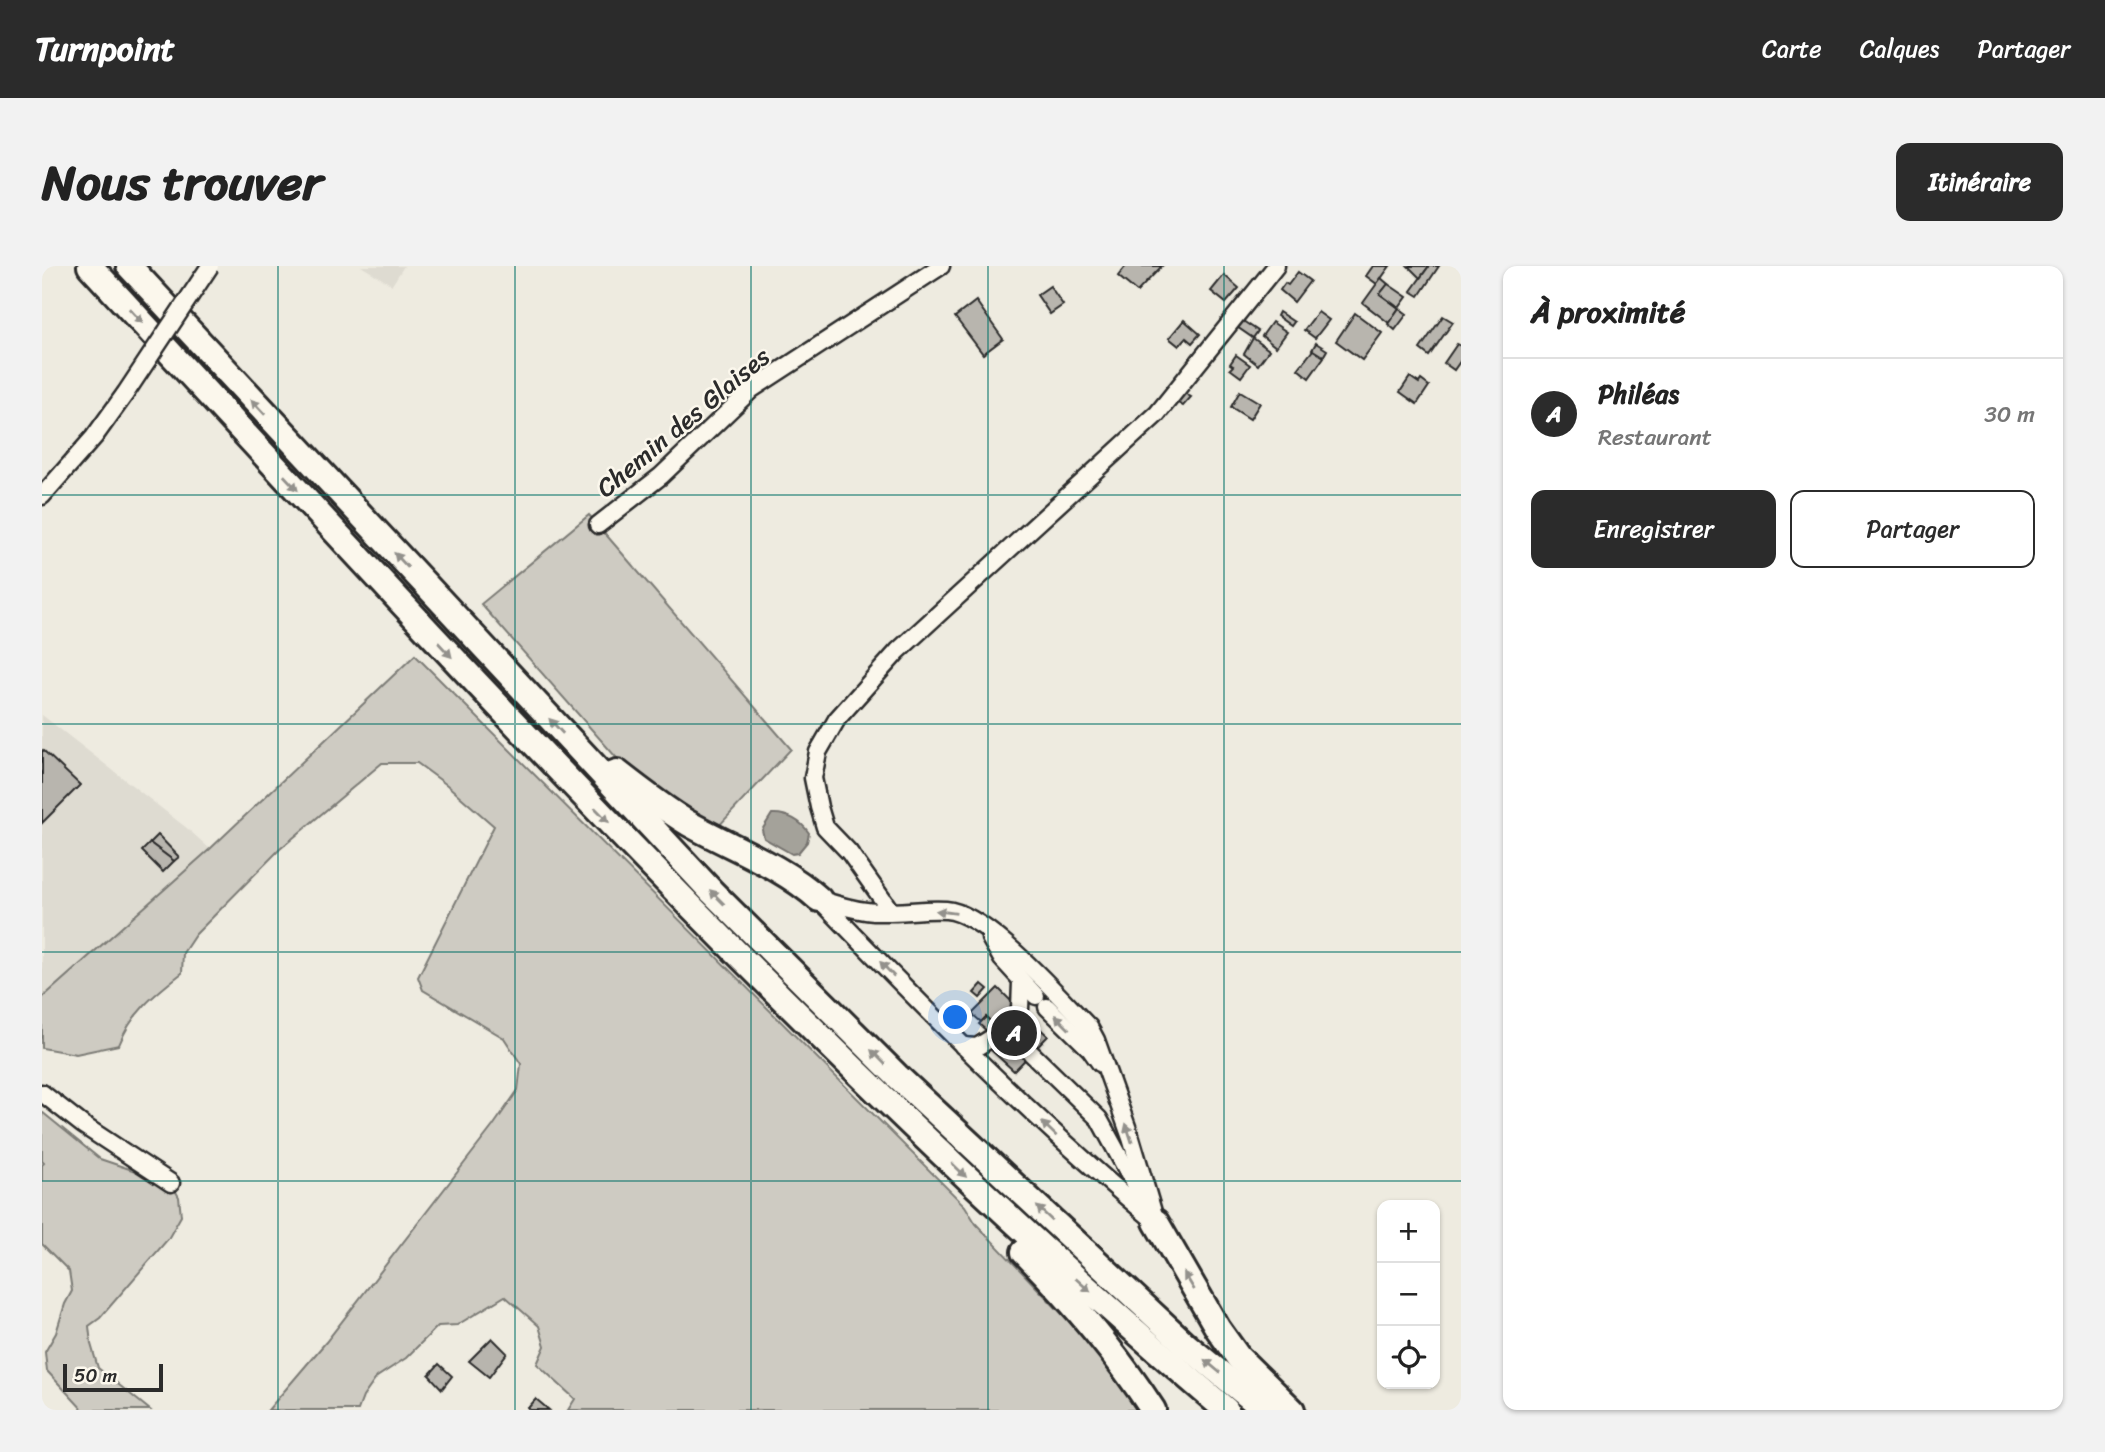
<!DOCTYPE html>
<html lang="fr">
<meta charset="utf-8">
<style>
:root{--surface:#fff;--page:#f2f2f2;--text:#222;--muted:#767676;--line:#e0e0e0;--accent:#2b2b2b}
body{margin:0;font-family:Sriracha,sans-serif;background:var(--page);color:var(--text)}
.controls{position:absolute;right:21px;bottom:21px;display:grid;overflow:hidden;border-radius:14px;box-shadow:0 2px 5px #0004}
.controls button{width:63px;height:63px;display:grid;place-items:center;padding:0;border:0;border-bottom:2px solid var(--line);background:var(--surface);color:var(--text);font:35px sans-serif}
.scale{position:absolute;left:21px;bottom:18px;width:100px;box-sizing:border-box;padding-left:7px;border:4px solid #2b2b2b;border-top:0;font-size:19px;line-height:24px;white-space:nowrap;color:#2b2b2b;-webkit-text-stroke:5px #fbf7ec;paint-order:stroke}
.you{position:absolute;left:914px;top:752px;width:24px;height:24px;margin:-18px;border:5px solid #fff;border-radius:50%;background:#1a73e8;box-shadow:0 0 0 10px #1a73e833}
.badge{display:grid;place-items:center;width:46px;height:46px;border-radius:50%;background:var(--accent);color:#fff;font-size:23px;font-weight:700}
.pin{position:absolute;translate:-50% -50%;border:4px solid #fff;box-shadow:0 2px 7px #0006}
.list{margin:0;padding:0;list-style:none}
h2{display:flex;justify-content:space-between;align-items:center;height:91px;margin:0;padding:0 28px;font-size:30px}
h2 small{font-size:23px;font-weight:400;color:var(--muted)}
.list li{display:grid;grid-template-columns:46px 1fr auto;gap:21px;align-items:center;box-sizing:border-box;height:112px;padding:0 28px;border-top:2px solid var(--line)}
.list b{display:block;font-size:26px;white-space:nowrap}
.list p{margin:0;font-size:23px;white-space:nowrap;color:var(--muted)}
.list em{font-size:23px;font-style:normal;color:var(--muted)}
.actions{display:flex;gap:14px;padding:21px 28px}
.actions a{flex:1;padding:16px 0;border:2px solid var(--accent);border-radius:14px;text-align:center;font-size:24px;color:var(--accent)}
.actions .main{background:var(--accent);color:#fff}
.icon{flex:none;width:38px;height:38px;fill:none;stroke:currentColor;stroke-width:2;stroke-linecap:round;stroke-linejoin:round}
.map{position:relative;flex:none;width:1419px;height:1144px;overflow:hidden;border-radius:14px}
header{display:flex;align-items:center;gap:42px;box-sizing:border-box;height:98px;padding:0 35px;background:var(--accent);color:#fff}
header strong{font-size:33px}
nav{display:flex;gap:38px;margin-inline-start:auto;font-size:24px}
.intro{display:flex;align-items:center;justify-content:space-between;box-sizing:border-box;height:168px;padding:0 42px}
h1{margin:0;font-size:49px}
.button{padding:18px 32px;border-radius:14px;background:var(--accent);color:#fff;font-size:24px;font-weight:700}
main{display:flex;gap:42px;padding:0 42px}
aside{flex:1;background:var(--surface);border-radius:14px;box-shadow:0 2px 5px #0004}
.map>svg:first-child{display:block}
.built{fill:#dedbd1}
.green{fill:#cecbc2;stroke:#7c7b76;stroke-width:2}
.water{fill:#a4a29a;stroke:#74726e;stroke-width:2}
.building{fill:#b8b5ae;stroke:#2b2b2b;stroke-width:2}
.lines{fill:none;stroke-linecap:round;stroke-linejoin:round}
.minor-tunnel{stroke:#c7c5bc;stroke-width:16;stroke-dasharray:16 8;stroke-linecap:butt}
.minor-casing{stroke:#2b2b2b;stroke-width:21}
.highway-casing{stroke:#2b2b2b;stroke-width:30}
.minor{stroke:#fbf7ec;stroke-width:16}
.highway{stroke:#fbf7ec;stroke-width:24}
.minor-bridge-casing{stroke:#2b2b2b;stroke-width:21;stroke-linecap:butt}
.minor-bridge{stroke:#fbf7ec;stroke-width:16}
.oneway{fill:#93918c}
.grid{fill:none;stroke:#0f766e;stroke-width:2;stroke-opacity:0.55}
.labels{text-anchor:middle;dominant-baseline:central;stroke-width:5;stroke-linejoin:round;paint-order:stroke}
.street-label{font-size:26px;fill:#2b2b2b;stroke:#fbf7ec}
</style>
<header>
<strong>Turnpoint</strong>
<nav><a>Carte</a><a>Calques</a><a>Partager</a></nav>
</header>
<div class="intro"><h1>Nous trouver</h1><a class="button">Itinéraire</a></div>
<main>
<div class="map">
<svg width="1419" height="1144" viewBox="0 0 1419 1144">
<rect width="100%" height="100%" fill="#eeebe0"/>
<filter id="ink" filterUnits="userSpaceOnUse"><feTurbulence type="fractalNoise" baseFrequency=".0143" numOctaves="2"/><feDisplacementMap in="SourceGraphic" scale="14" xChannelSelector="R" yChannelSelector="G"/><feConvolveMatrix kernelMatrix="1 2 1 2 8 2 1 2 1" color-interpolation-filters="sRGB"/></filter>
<g filter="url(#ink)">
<!-- built -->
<g class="built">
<polygon points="319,0 362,0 350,19"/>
<polygon points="0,449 146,563 168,583 0,732"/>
</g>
<!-- green -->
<g class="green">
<polygon points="547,249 749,483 674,563 580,498 439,338"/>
<path d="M373,389l550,551 11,18 126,132 35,54h-569l7,-11 -38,-35 8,-18 -6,-20 -34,-30 -48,29 -19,1 -32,32 -29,19 -14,20 -5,13h-90l58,-68 167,-216 25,-36 3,-26 -17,-26 -81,-48 -5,-13 76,-151 -47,-41 -30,-22h-35l-102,86 -85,86 -12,18 -1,20c-27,21 -50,39 -63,72l-43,9 -34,-6v-50l168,-149z"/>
<polygon points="0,846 58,893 129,917 137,931 139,950 126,973 58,1052 47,1060 49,1078 56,1102 108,1144 41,1144 5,1105 3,1086 14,1067 23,1038 30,1025 27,1005 0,978 0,899 2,897 0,895"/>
</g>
<!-- water -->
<path class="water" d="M730,548c15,-1 29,7 37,19l-2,9 -9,11 -6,1 -28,-16 -2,-8z"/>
<!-- building -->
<g class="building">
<polygon points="1084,0 1120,0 1095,26 1076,10"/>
<polygon points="1331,0 1348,0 1335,18 1324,10"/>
<polygon points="1366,0 1387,0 1378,12"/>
<polygon points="1387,0 1397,0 1377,30 1369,25"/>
<polygon points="1256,6 1268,15 1252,36 1238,24 1243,17 1246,19"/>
<polygon points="1182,9 1197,22 1184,37 1169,25"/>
<polygon points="1339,12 1346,18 1338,28 1357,42 1347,57 1321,37"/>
<polygon points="1346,18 1365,31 1357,42 1338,28"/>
<polygon points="1008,20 1021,39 1008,48 995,29"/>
<polygon points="934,35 961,73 941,88 913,51"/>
<polygon points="1357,42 1365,48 1353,64 1346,58"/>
<polygon points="1237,46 1252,56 1249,60 1235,50"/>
<polygon points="1276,46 1287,54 1273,72 1262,64"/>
<polygon points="1313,47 1340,67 1320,94 1294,75"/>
<polygon points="1401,50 1411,56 1387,90 1378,83"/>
<polygon points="1142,54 1158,68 1150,77 1144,72 1137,80 1127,72"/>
<polygon points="1201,55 1216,65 1211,72 1195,61"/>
<polygon points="1230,56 1245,66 1234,81 1220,70"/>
<polygon points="1211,72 1227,84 1216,99 1202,88"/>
<polygon points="1274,77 1285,84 1281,91 1270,84"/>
<polygon points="1415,78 1419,80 1419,94 1412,104 1402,97"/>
<polygon points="1271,84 1282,91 1267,112 1256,103"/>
<polygon points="1194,89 1208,99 1199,111 1188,103 1191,100 1188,98"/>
<polygon points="1368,111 1377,117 1379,114 1387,120 1375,138 1358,126"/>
<polygon points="1137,124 1149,131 1141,140 1129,133"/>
<polygon points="1198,125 1218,137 1208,153 1189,141"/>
<polygon points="1,484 38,519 0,557 0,485"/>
<polygon points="116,569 137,591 132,595 108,577"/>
<polygon points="108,577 132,595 121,606 100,585"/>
<polygon points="940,718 946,723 938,732 932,727"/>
<polygon points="956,722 972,738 952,759 944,751 939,756 930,748"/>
<polygon points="972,738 1006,770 972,805 950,785 958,777 937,758 944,751 952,759"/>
<polygon points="450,1072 465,1087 447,1111 427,1095"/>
<polygon points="397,1098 410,1110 400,1123 387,1109"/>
<polygon points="494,1133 507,1144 488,1144 486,1142"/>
</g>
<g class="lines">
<!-- minor-tunnel -->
<polyline class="minor-tunnel" points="978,743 974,772 989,787"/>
<!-- minor casing -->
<g class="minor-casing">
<g id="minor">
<polyline points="0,230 52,171 83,128"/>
<polyline points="556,259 619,210 710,123 899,0"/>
<path d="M777,633c15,5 31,10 47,12 26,4 54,-3 80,-1 41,3 113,87 143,117l7,13 35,98 25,84"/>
<path d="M780,636c107,111 215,221 334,320"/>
<polyline points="848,644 807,586 783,561 777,541 771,512 776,486 795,453 856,385 1115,148 1234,0"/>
<polyline points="948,672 960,693 994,730"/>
<polyline points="1005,741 1048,783 1058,797"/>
<polyline points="978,743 979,716"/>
<polyline points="921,780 935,781 951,771"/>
<polyline points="989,787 1057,853 1099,930"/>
<polyline points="0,827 41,859 129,917"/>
</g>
</g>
<!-- highway casing -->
<g class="highway-casing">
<g id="highway">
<path d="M48,0c365,395 726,795 1136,1144"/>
<polyline points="87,0 670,626 855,810 1144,1079 1223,1144"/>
<path d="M567,509l8,-3c23,18 46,36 71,51 44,25 93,42 131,76"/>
<polyline points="1114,956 1176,1063 1196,1091 1250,1144"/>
<path d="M982,986c47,48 92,101 129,158"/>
</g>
</g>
<!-- minor -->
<use href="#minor" class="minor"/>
<!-- highway -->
<use href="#highway" class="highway"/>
<!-- minor-bridge casing -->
<g class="minor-bridge-casing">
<polyline id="minor-bridge" points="83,128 168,0"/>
</g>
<!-- minor-bridge -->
<use href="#minor-bridge" class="minor-bridge"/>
</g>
<!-- one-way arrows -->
<defs><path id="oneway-solid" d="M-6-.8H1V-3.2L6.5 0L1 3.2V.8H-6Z" transform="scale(1.75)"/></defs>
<g class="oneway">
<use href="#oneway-solid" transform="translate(94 50) rotate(47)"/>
<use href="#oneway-solid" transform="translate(216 141) rotate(-133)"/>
<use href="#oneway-solid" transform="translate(249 217) rotate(47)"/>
<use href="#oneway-solid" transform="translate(359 294) rotate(-133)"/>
<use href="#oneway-solid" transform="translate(403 384) rotate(47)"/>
<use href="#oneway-solid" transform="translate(514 460) rotate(-133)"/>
<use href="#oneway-solid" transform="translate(560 549) rotate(46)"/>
<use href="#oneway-solid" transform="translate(675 631) rotate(-135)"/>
<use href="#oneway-solid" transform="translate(904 646) rotate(-172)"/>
<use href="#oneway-solid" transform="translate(845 703) rotate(-134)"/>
<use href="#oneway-solid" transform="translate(1020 756) rotate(-135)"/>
<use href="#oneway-solid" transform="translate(836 791) rotate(-135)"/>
<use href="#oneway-solid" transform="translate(1007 863) rotate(-136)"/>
<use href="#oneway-solid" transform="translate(1087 867) rotate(-108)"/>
<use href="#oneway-solid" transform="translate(917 904) rotate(44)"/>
<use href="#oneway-solid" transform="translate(1002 947) rotate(-137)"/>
<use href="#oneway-solid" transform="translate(1147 1015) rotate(-121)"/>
<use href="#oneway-solid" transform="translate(1041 1019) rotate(42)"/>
<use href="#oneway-solid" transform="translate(1170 1100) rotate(-140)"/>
</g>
</g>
<!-- grid -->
<path class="grid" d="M236,0v1144M473,0v1144M709,0v1144M946,0v1144M1182,0v1144M0,229h1419M0,458h1419M0,686h1419M0,915h1419"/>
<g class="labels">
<!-- street labels -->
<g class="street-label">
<text transform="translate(641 156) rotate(-40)">Chemin des Glaises</text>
</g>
</g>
</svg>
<div class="controls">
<button>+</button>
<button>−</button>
<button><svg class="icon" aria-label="locate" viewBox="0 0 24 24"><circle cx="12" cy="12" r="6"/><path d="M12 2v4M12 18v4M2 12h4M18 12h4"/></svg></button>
</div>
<div class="scale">50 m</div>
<div class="you"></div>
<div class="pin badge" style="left:972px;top:767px">A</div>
</div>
<aside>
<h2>À proximité<small></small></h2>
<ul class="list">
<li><span class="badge">A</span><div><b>Philéas</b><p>Restaurant</p></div><em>30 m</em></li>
</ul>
<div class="actions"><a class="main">Enregistrer</a><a>Partager</a></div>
</aside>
</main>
